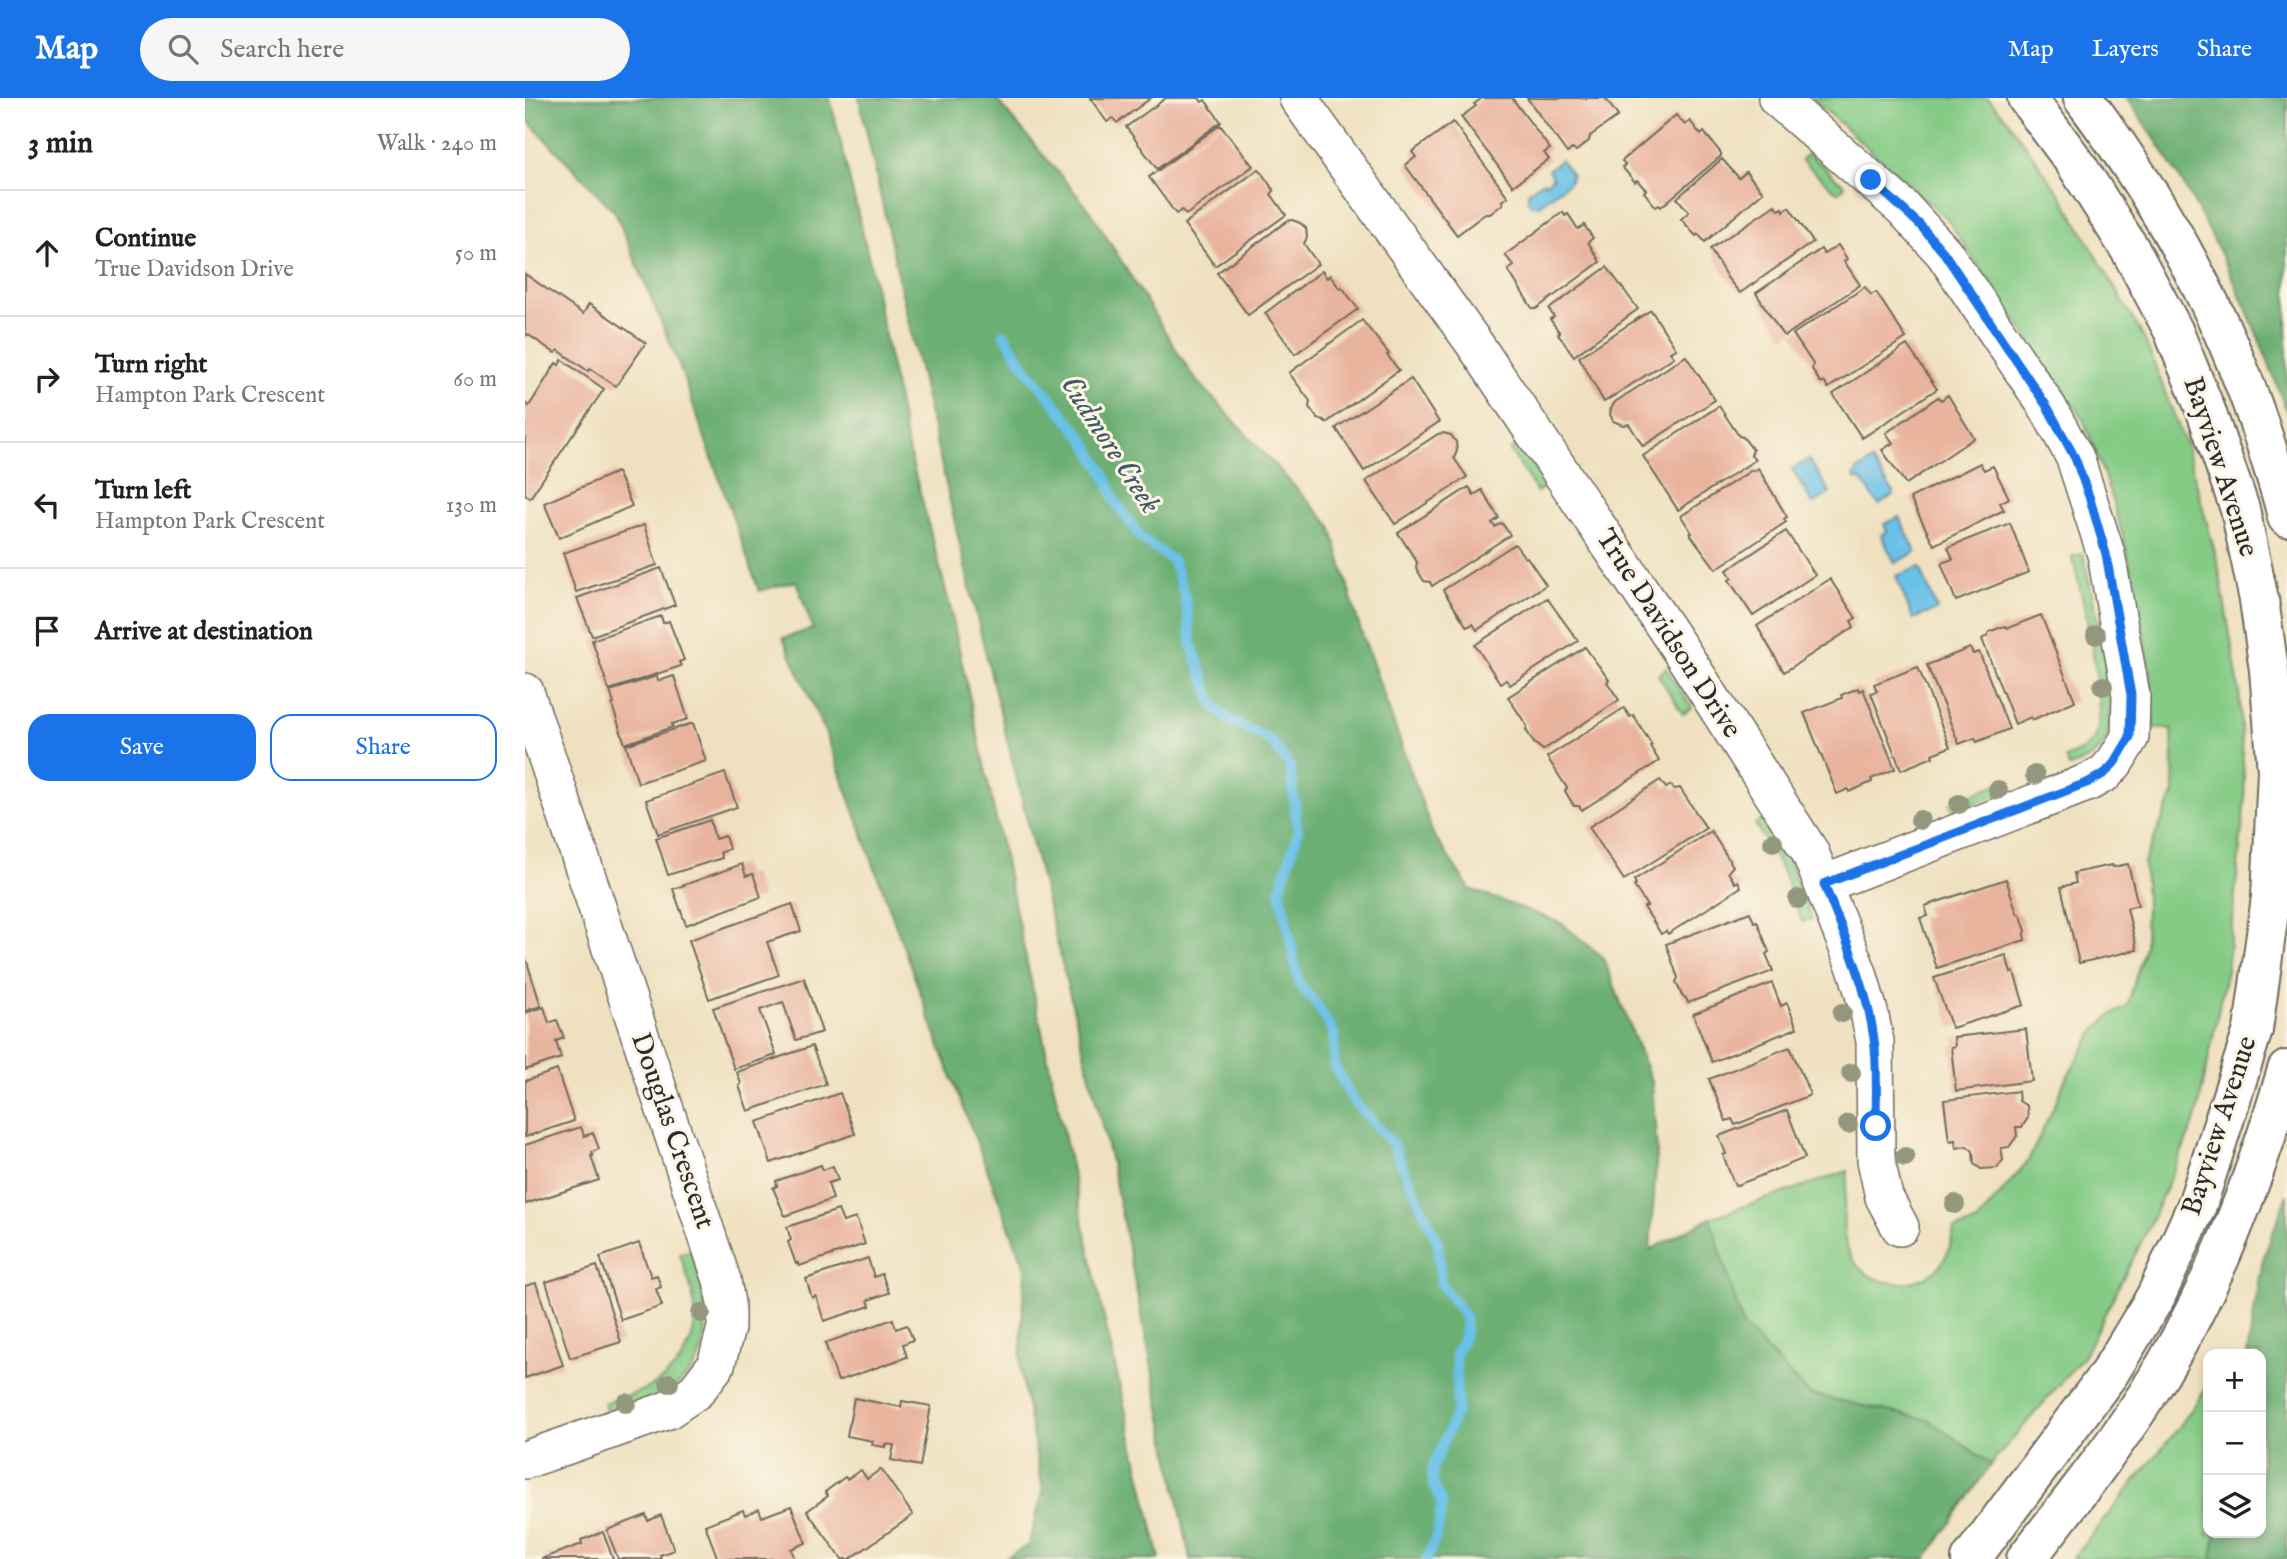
<!DOCTYPE html>
<meta charset="utf-8">
<style>
:root{--surface:#fff;--page:#f6f6f6;--text:#222;--muted:#767676;--line:#e0e0e0;--accent:#1a73e8}
body{margin:0;font-family:"IM FELL English",serif;background:var(--page);color:var(--text)}
.controls{position:absolute;right:21px;bottom:21px;display:grid;overflow:hidden;border-radius:14px;box-shadow:0 4px 10px #0003}
.controls button{width:63px;height:63px;display:grid;place-items:center;padding:0;border:0;border-bottom:2px solid var(--line);background:var(--surface);color:var(--text);font:35px sans-serif}
.stop{position:absolute;width:21px;height:21px;margin:-16px;border:5px solid #1a73e8;border-radius:50%;background:#fff}
.stop.end{background:#1a73e8;border-color:#fff;box-shadow:0 2px 7px #0008}
.list{margin:0;padding:0;list-style:none}
h2{display:flex;justify-content:space-between;align-items:center;height:91px;margin:0;padding:0 28px;font-size:30px}
h2 small{font-size:23px;font-weight:400;color:var(--muted)}
.list li{display:grid;grid-template-columns:46px 1fr auto;gap:21px;align-items:center;box-sizing:border-box;height:126px;padding:0 28px;border-top:2px solid var(--line)}
.list b{display:block;font-size:26px;white-space:nowrap}
.list p{margin:0;font-size:23px;white-space:nowrap;color:var(--muted)}
.list em{font-size:23px;font-style:normal;color:var(--muted)}
.actions{display:flex;gap:14px;padding:21px 28px}
.actions a{flex:1;padding:16px 0;border:2px solid var(--accent);border-radius:21px;text-align:center;font-size:24px;color:var(--accent)}
.actions .main{background:var(--accent);color:#fff}
.icon{flex:none;width:38px;height:38px;fill:none;stroke:currentColor;stroke-width:2;stroke-linecap:round;stroke-linejoin:round}
.map{position:relative;flex:none;width:1762px;height:1461px;overflow:hidden}
header{display:flex;align-items:center;gap:42px;box-sizing:border-box;height:98px;padding:0 35px;background:var(--accent);color:#fff}
header strong{font-size:33px}
nav{display:flex;gap:38px;margin-inline-start:auto;font-size:24px}
.search{width:490px;height:63px;background:var(--page);display:flex;align-items:center;gap:18px;box-sizing:border-box;padding:0 24px;border-radius:38px;color:var(--muted);font-size:26px}
main{display:flex}
aside{flex:1;background:var(--surface)}
.map>svg:first-child{display:block}
.green{fill:#85cb86;stroke:#587b58;stroke-width:2}
.forest{fill:#6caf73;stroke:#4c6d4f;stroke-width:2}
.water{fill:#6bc1e8;stroke:#4b768a;stroke-width:2}
.lines{fill:none;stroke-linecap:round;stroke-linejoin:round}
.stream{stroke:#6bc1e8;stroke-width:10}
.building{fill:#e9b49e}
.minor-casing{stroke:#706b5f;stroke-width:40}
.major-casing{stroke:#706b5f;stroke-width:42}
.minor{stroke:#fff;stroke-width:37}
.major{stroke:#fff;stroke-width:38}
.tree{fill:#92977d}
.route{stroke:#1a73e8;stroke-width:9}
.labels{text-anchor:middle;dominant-baseline:central;stroke-width:6;stroke-linejoin:round;paint-order:stroke}
.street-label{font-size:28px;fill:#2b2b2b;stroke:#fcf5e5}
.water-label{font-size:30px;font-style:italic;fill:#3e5864;stroke:#fcf5e5}
</style>
<header>
<strong>Map</strong>
<div class="search"><svg class="icon" aria-label="search" viewBox="0 0 24 24"><circle cx="10" cy="10" r="6"/><path d="M15 15l6 6"/></svg>Search here</div>
<nav><a>Map</a><a>Layers</a><a>Share</a></nav>
</header>
<main>
<aside>
<h2>3 min<small>Walk · 240 m</small></h2>
<ul class="list">
<li><svg class="icon" aria-label="ahead" viewBox="0 0 24 24"><path d="M12 20V5M6 11l6-6 6 6"/></svg><div><b>Continue</b><p>True Davidson Drive</p></div><em>50 m</em></li>
<li><svg class="icon" aria-label="right" viewBox="0 0 24 24"><path d="M7 20v-9h11M14 6l5 5-5 5"/></svg><div><b>Turn right</b><p>Hampton Park Crescent</p></div><em>60 m</em></li>
<li><svg class="icon" aria-label="left" viewBox="0 0 24 24"><path d="M17 20v-9H6M10 6l-5 5 5 5"/></svg><div><b>Turn left</b><p>Hampton Park Crescent</p></div><em>130 m</em></li>
<li><svg class="icon" aria-label="arrive" viewBox="0 0 24 24"><path d="M6 21V4h12l-3 4 3 4H6"/></svg><div><b>Arrive at destination</b></div></li>
</ul>
<div class="actions"><a class="main">Save</a><a>Share</a></div>
</aside>
<div class="map">
<svg width="1762" height="1461" viewBox="0 0 1762 1461">
<rect width="100%" height="100%" fill="#fcf5e5"/>
<filter id="ink" filterUnits="userSpaceOnUse"><feTurbulence type="fractalNoise" baseFrequency=".0143" numOctaves="2"/><feDisplacementMap in="SourceGraphic" scale="14" xChannelSelector="R" yChannelSelector="G"/><feConvolveMatrix kernelMatrix="1 2 1 2 8 2 1 2 1" color-interpolation-filters="sRGB"/></filter>
<filter id="wash" filterUnits="userSpaceOnUse"><feTurbulence type="fractalNoise" baseFrequency=".00686" numOctaves="4" result="noise"/><feDisplacementMap in="SourceGraphic" scale="28" xChannelSelector="R" yChannelSelector="G"/><feGaussianBlur stdDeviation="1.57" result="paint"/><feColorMatrix in="noise" values="0 0 0 0 0 0 0 0 0 0 0 0 0 0 0 0 0 1.4 0 .05"/><feComposite in="paint" operator="in"/></filter>
<g filter="url(#wash)">
<rect width="100%" height="100%" fill="#efe1c0"/>
<!-- green -->
<g class="green">
<path d="M1287,0h176l21,24 55,78 80,138 42,108 32,118 21,124 6,112 -18,169 -31,150 -49,112 -64,126 -92,107 -63,-44 -119,-26 -66,-68 -33,-108 138,-47c-2,27 -11,63 4,87 16,27 56,33 81,14 14,-10 18,-28 21,-43l22,-6 52,-62 31,-65 5,-14 32,-53 16,-15 15,-7 18,-61 1,-44 -2,-40 30,-69 -2,-64 -18,-1c-6,-107 -30,-208 -70,-307l-137,-202z"/>
<polygon points="1283,55 1320,88 1313,95 1276,62"/>
<polygon points="995,346 1022,387 1012,394 985,352"/>
<path d="M1558,456c9,40 37,149 23,185 -6,16 -22,23 -37,28l-4,-9c11,-5 24,-9 30,-21 14,-29 -14,-147 -23,-181z"/>
<polygon points="1141,570 1167,610 1158,616 1133,577"/>
<polygon points="1475,685 1479,695 1429,714 1425,705"/>
<polygon points="1239,720 1260,753 1287,821 1277,824 1257,772 1230,726"/>
<path d="M166,1152c14,43 30,103 -14,135 -20,15 -46,22 -69,31l-4,-13c14,-4 28,-8 41,-14 30,-13 52,-44 50,-77 -1,-20 -9,-39 -15,-58z"/>
<polygon points="1683,1288 1683,1435 1691,1435 1687,1461 1547,1461 1652,1332"/>
</g>
<!-- forest -->
<g class="forest">
<polygon points="0,0 305,0 347,174 381,342 424,504 576,1207 635,1461 479,1461 503,1447 518,1393 495,1270 500,1170 415,949 301,636 258,540 288,531 271,483 234,493 153,264 90,114 0,20"/>
<polygon points="334,0 470,0 564,111 667,277 806,428 833,524 908,736 945,791 1036,825 1078,859 1127,985 1132,1054 1125,1152 1185,1120 1218,1228 1284,1296 1403,1322 1466,1366 1401,1461 665,1461 586,1064 451,516 385,231"/>
<path d="M1601,0h161v315c-39,-111 -90,-221 -161,-315z"/>
<polygon points="1762,1096 1762,1461 1687,1461 1691,1435 1736,1435 1736,1256 1722,1256 1738,1161"/>
</g>
<!-- water -->
<g class="water">
<polygon points="1036,62 1047,78 1045,80 1046,83 1014,107 1006,107 1003,103 1003,94 1018,83 1020,85 1028,80 1023,72"/>
<polygon points="1284,361 1305,395 1288,406 1267,371"/>
<polygon points="1347,363 1368,394 1368,397 1354,407 1336,381 1331,382 1329,379 1332,373"/>
<polygon points="1374,419 1391,454 1370,465 1356,437 1362,434 1359,426"/>
<polygon points="1395,469 1412,512 1388,521 1371,478"/>
</g>
<g class="lines">
<!-- stream -->
<polyline class="stream" points="479,236 499,268 559,341 579,375 591,405 616,440 648,463 660,499 667,548 688,605 702,621 745,642 765,668 773,734 755,792 774,886 792,907 809,935 809,967 827,1001 867,1045 913,1145 916,1186 941,1220 939,1240 931,1254 932,1313 907,1371 908,1387 917,1406 912,1437 902,1461"/>
</g>
<g id="blocks">
<!-- building -->
<g class="building">
<polygon points="565,0 626,0 592,25 588,20 582,24"/>
<polygon points="641,0 674,0 677,4 680,2 696,24 632,71 601,29"/>
<polygon points="957,0 987,0 1025,51 1019,55 1024,61 988,88 936,19 951,8 949,6"/>
<polygon points="1002,0 1080,0 1093,18 1065,38 1064,43 1051,53 1047,51 1042,55"/>
<polygon points="1151,17 1160,27 1165,23 1176,37 1179,34 1196,55 1196,58 1136,109 1134,107 1131,109 1119,94 1121,92 1112,82 1110,84 1097,69 1100,67 1097,63"/>
<polygon points="928,24 983,99 977,103 978,106 965,116 960,116 932,137 880,67 891,59 887,54"/>
<polygon points="695,27 728,68 661,117 657,112 651,116 624,79"/>
<polygon points="1197,61 1214,80 1221,74 1238,94 1180,144 1173,136 1171,138 1156,121 1164,114 1152,100"/>
<polygon points="734,71 749,93 746,96 761,117 690,168 659,126"/>
<polygon points="1250,107 1254,112 1258,110 1259,113 1264,109 1288,144 1215,195 1203,181 1185,151"/>
<polygon points="1038,114 1040,118 1043,116 1053,131 1059,127 1068,140 1063,144 1075,164 1011,211 1007,210 983,172 989,168 980,157"/>
<polygon points="767,122 775,125 781,130 782,139 779,146 793,166 723,217 692,175 762,123"/>
<polygon points="1313,147 1322,161 1319,163 1335,187 1260,238 1257,236 1231,195 1296,151 1299,156"/>
<polygon points="1082,169 1113,211 1049,258 1033,236 1035,235 1025,221 1029,219 1024,211"/>
<polygon points="797,173 802,180 805,177 815,191 817,189 833,211 770,256 740,215"/>
<polygon points="0,176 58,216 64,206 121,245 91,288 65,271 63,273 33,252 30,255 2,236 0,239"/>
<polygon points="1340,189 1346,197 1351,194 1381,240 1303,290 1300,285 1295,284 1287,271 1288,266 1268,236"/>
<polygon points="1126,212 1151,251 1145,254 1149,259 1079,304 1054,259"/>
<polygon points="837,222 864,256 862,257 874,272 801,325 799,322 793,321 784,309 785,303 764,275"/>
<polygon points="1382,247 1412,291 1337,340 1308,296"/>
<polygon points="1161,258 1190,302 1118,348 1104,326 1098,327 1088,323 1085,316 1086,310 1090,304"/>
<polygon points="37,262 79,291 5,400 0,396 0,305 4,308 31,265 34,267"/>
<polygon points="886,281 914,324 839,373 811,330"/>
<polygon points="1423,297 1449,340 1381,386 1357,352 1368,345 1361,335 1413,299 1416,302"/>
<polygon points="1194,308 1214,338 1218,339 1228,352 1226,357 1230,362 1153,412 1118,358"/>
<polygon points="918,335 926,337 931,344 932,353 929,360 942,379 870,426 841,383 913,336"/>
<polygon points="1455,365 1459,372 1468,368 1484,400 1475,405 1479,412 1409,447 1385,400"/>
<polygon points="1233,370 1262,419 1259,421 1261,424 1191,471 1165,436 1167,435 1156,418 1227,372 1228,373"/>
<polygon points="92,374 107,408 34,440 19,405"/>
<polygon points="944,389 949,397 957,392 974,420 967,425 970,429 977,425 985,437 907,488 905,484 899,483 891,470 892,464 873,435"/>
<polygon points="1485,425 1504,474 1431,503 1416,465 1428,461 1423,449"/>
<polygon points="119,427 132,467 51,494 38,455"/>
<polygon points="1261,433 1290,477 1228,518 1204,482 1207,480 1202,472"/>
<polygon points="990,446 1000,460 1002,459 1021,487 952,532 948,526 942,529 918,492"/>
<polygon points="136,470 150,507 67,538 52,500"/>
<polygon points="1305,481 1331,520 1326,523 1329,529 1259,574 1232,528"/>
<polygon points="1022,500 1053,543 985,587 981,582 975,585 950,547"/>
<polygon points="1516,517 1550,603 1507,622 1506,619 1490,626 1457,541 1462,538 1464,534 1479,528 1483,530"/>
<polygon points="136,518 138,525 144,523 159,562 154,564 156,568 84,592 67,542"/>
<polygon points="1060,549 1084,582 1082,584 1094,602 1018,652 1009,645 1001,632 1002,628 983,599"/>
<polygon points="1445,550 1448,556 1454,554 1484,631 1452,644 1450,640 1434,646 1402,567"/>
<polygon points="1393,569 1425,649 1407,656 1408,659 1376,672 1346,595 1352,593 1349,586"/>
<polygon points="132,578 133,583 149,578 163,621 147,626 148,629 100,646 87,607 89,606 85,593"/>
<polygon points="1333,590 1334,593 1338,591 1370,671 1346,681 1347,684 1324,694 1323,691 1312,696 1279,615 1317,600 1316,597"/>
<polygon points="1099,610 1105,619 1108,617 1127,647 1125,648 1134,663 1057,712 1054,708 1049,708 1040,693 1042,690 1022,659"/>
<polygon points="168,625 181,663 113,685 101,647"/>
<polygon points="200,675 212,709 133,736 121,702"/>
<polygon points="1135,682 1141,690 1146,687 1149,691 1155,690 1181,730 1099,782 1064,729"/>
<polygon points="185,722 190,741 200,738 204,751 195,755 197,760 143,777 131,740"/>
<polygon points="1186,733 1208,768 1203,774 1210,785 1213,783 1216,789 1143,836 1141,833 1136,836 1119,809 1122,808 1109,788 1111,786 1109,782"/>
<polygon points="217,766 221,778 228,776 236,799 161,827 148,791"/>
<polygon points="1603,766 1613,807 1602,810 1612,852 1554,865 1536,789 1551,785 1549,775 1587,767 1588,769"/>
<polygon points="1481,781 1492,815 1496,818 1501,833 1499,837 1500,842 1412,870 1395,820 1403,818 1400,808"/>
<polygon points="267,806 276,833 242,844 254,877 184,901 164,842"/>
<polygon points="1225,814 1229,824 1232,823 1244,854 1241,856 1248,873 1163,905 1161,900 1157,898 1151,884 1153,880 1141,846"/>
<polygon points="1481,857 1486,875 1489,874 1499,907 1427,930 1409,880"/>
<polygon points="0,858 16,908 0,913"/>
<polygon points="279,880 297,934 271,942 258,904 235,912 251,957 209,971 188,910"/>
<polygon points="1247,885 1256,908 1262,905 1272,930 1187,964 1168,916"/>
<polygon points="19,909 24,925 32,922 39,940 31,943 36,960 0,972 0,915"/>
<polygon points="1501,931 1507,983 1431,993 1426,949 1430,948 1429,939"/>
<polygon points="287,948 301,986 223,1013 214,988 216,986 212,974"/>
<polygon points="1265,949 1285,996 1283,998 1210,1027 1207,1021 1201,1023 1184,981"/>
<polygon points="32,972 49,1023 0,1039 0,983"/>
<polygon points="1493,993 1494,1003 1502,1008 1503,1020 1497,1029 1491,1029 1492,1038 1484,1049 1476,1050 1478,1062 1472,1070 1456,1071 1449,1066 1448,1053 1442,1048 1431,1050 1430,1042 1424,1043 1419,1002"/>
<polygon points="315,995 330,1036 246,1065 232,1024"/>
<polygon points="1262,1012 1280,1060 1210,1088 1198,1057 1201,1056 1194,1038"/>
<polygon points="56,1029 59,1038 68,1035 74,1051 67,1054 68,1058 66,1058 74,1082 0,1106 0,1047"/>
<polygon points="296,1067 298,1072 308,1068 313,1082 303,1085 308,1101 260,1118 248,1090 252,1088 251,1083"/>
<polygon points="313,1112 318,1124 331,1120 340,1146 274,1168 273,1165 271,1166 263,1144 266,1142 262,1129"/>
<polygon points="114,1145 126,1179 132,1177 136,1189 131,1191 137,1208 96,1222 75,1159"/>
<polygon points="343,1160 349,1179 357,1176 364,1195 343,1202 345,1208 299,1223 291,1198 287,1200 281,1181"/>
<polygon points="72,1168 96,1244 45,1260 21,1184"/>
<polygon points="11,1185 38,1267 0,1280 0,1188"/>
<polygon points="368,1221 371,1231 382,1227 388,1242 378,1246 382,1259 313,1283 300,1245"/>
<polygon points="329,1300 376,1309 377,1303 406,1308 395,1368 366,1362 369,1347 360,1346 360,1349 347,1347 348,1343 322,1338"/>
<polygon points="356,1371 388,1417 325,1461 317,1461 282,1413 303,1398 300,1394 320,1379 322,1381 336,1372 342,1381"/>
<polygon points="266,1408 281,1445 266,1451 270,1461 193,1461 180,1427 218,1412 220,1417 234,1411 237,1419"/>
<polygon points="121,1417 123,1423 136,1417 149,1452 135,1457 136,1461 93,1461 82,1432"/>
<polygon points="78,1434 88,1461 16,1461 57,1446 56,1442"/>
</g>
</g>
</g>
<g filter="url(#ink)">
<use href="#blocks" fill-opacity="0" stroke="#706b5f" stroke-width="2"/>
<g class="lines">
<!-- minor casing -->
<g class="minor-casing">
<g id="minor">
<polyline points="773,0 951,248 1154,550 1285,754 1333,875 1344,914 1350,943 1351,1062 1359,1099 1375,1129"/>
<polyline points="1252,0 1378,110 1419,155 1523,310 1550,360 1581,456 1606,597 1605,639 1590,664 1580,675 1564,684 1299,786"/>
<polyline points="0,594 197,1182 201,1206 201,1230 191,1267 171,1293 143,1312 0,1362"/>
</g>
</g>
<!-- major casing -->
<g class="major-casing">
<g id="major">
<path d="M1558,0c80,106 143,220 183,347 7,24 16,48 21,72"/>
<polyline points="1446,1461 1585,1274 1631,1198 1672,1107 1728,932 1746,799 1752,673 1744,572 1734,502 1715,411 1681,313 1648,232 1606,153 1551,66 1502,0"/>
<path d="M1501,1461c42,-54 86,-109 123,-167 63,-99 105,-210 138,-322"/>
</g>
</g>
<!-- minor -->
<use href="#minor" class="minor"/>
<!-- major -->
<use href="#major" class="major"/>
</g>
<!-- trees -->
<g class="tree">
<circle cx="1571" cy="537" r="10"/>
<circle cx="1578" cy="588" r="10"/>
<circle cx="1510" cy="677" r="10"/>
<circle cx="1473" cy="692" r="10"/>
<circle cx="1434" cy="706" r="10"/>
<circle cx="1395" cy="722" r="10"/>
<circle cx="1248" cy="744" r="10"/>
<circle cx="1273" cy="801" r="10"/>
<circle cx="1317" cy="915" r="10"/>
<circle cx="1326" cy="975" r="10"/>
<circle cx="1323" cy="1026" r="10"/>
<circle cx="1380" cy="1059" r="10"/>
<circle cx="1430" cy="1106" r="10"/>
<circle cx="176" cy="1215" r="10"/>
<circle cx="144" cy="1285" r="10"/>
<circle cx="101" cy="1305" r="10"/>
</g>
</g>
<g class="lines" filter="url(#ink)">
<!-- route -->
<path class="route" d="M1346,82l48,44 25,29 104,155 27,50 15,41 16,55 25,141 -1,42 -15,25 -10,11 -16,9 -265,102c20,51 43,101 50,155 4,29 2,59 2,87"/>
</g>
<g class="labels">
<!-- street labels -->
<g class="street-label">
<text transform="translate(1695 369) rotate(72)">Bayview Avenue</text>
<text transform="translate(1143 536) rotate(57)">True Davidson Drive</text>
<text transform="translate(1695 1028) rotate(-72)">Bayview Avenue</text>
<text transform="translate(147 1033) rotate(71)">Douglas Crescent</text>
</g>
<!-- water labels -->
<g class="water-label">
<text transform="translate(585 347) rotate(57)">Cudmore Creek</text>
</g>
</g>
</svg>
<div class="controls">
<button>+</button>
<button>−</button>
<button><svg class="icon" aria-label="layers" viewBox="0 0 24 24"><path d="M12 4l9 5-9 5-9-5zM3 14l9 5 9-5"/></svg></button>
</div>
<div class="stop" style="left:1351px;top:1028px"></div>
<div class="stop end" style="left:1346px;top:82px"></div>
</div>
</main>
